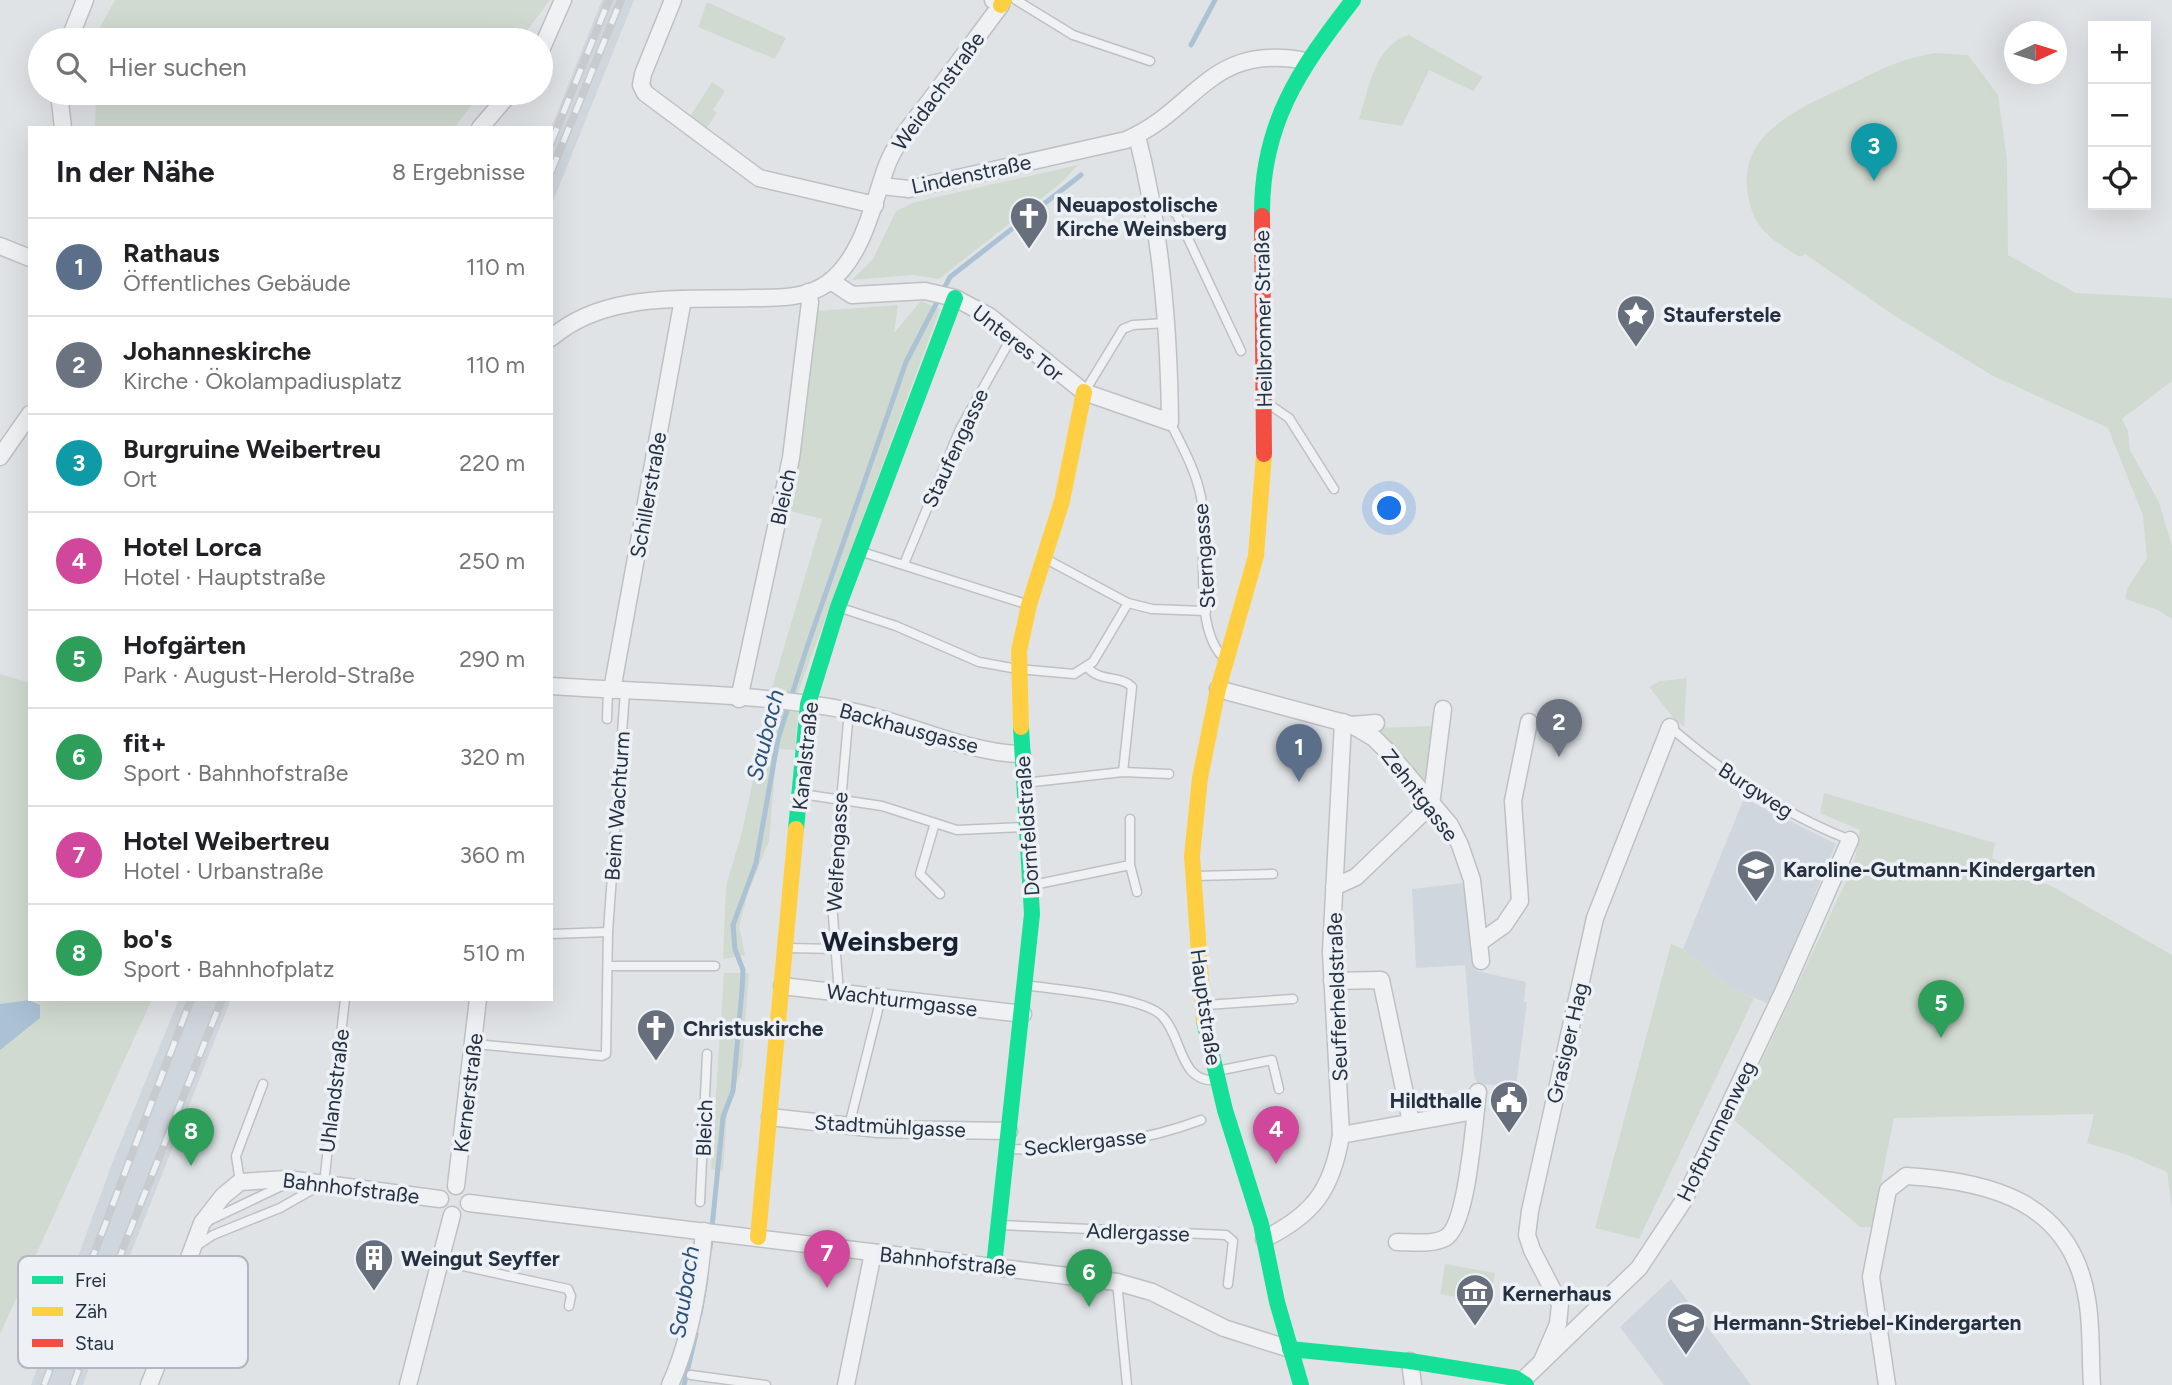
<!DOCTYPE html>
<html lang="de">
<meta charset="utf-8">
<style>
:root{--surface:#fff;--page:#f2f2f2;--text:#202124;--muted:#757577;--line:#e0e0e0;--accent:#1a73e8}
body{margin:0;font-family:Figtree,sans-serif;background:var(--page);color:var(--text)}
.controls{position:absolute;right:21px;top:21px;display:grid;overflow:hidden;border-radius:0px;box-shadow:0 7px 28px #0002}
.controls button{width:63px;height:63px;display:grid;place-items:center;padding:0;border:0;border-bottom:2px solid var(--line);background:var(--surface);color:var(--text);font:35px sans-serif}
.compass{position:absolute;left:2004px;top:21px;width:63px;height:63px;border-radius:50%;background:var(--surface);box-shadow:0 7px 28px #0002;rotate:86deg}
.you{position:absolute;left:1390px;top:509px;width:24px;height:24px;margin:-18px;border:5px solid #fff;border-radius:50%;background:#1a73e8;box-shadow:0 0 0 10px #1a73e833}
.badge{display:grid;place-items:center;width:46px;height:46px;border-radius:50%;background:var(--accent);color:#fff;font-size:23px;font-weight:700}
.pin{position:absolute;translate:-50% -58px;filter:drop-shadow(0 2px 4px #0008)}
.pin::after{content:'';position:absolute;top:37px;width:24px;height:21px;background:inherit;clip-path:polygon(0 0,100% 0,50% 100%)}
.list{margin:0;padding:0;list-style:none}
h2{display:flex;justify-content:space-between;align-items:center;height:91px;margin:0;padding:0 28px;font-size:30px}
h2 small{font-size:23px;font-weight:400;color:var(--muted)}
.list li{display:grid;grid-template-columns:46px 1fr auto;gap:21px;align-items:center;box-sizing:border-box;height:98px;padding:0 28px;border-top:2px solid var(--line)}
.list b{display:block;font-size:26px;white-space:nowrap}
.list p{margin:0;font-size:23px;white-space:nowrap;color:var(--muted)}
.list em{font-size:23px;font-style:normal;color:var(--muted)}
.icon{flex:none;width:38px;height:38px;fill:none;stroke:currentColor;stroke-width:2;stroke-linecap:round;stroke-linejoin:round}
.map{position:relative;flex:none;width:2172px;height:1385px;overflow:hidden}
.search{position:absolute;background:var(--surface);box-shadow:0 7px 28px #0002;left:28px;top:28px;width:525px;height:77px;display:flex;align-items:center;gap:18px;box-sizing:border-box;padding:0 24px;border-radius:38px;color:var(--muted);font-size:26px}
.panel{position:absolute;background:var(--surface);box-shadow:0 7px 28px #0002;left:28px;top:126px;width:525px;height:875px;border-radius:0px}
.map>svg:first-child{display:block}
.built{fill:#d0d6dd}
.green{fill:#d1dad0}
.water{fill:#abc1d4}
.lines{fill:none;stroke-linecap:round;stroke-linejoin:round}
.stream{stroke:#abc1d4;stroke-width:5}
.lane-casing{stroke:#bec1c4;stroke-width:11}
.street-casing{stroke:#bec1c4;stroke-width:19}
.lane{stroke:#eff1f3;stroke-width:8}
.street{stroke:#eff1f3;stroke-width:16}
.fast{stroke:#16e098;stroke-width:16}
.slow{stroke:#ffcf43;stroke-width:16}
.jam{stroke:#f24e42;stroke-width:16}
.rail-casing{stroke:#c8cbce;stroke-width:8}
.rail{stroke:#edf1f6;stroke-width:5;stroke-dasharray:16;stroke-linecap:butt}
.labels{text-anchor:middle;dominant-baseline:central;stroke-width:7;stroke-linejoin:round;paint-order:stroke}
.street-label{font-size:21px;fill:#253041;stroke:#edf1f6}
.poi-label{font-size:21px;font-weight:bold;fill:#253041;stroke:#edf1f6;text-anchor:start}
.water-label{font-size:23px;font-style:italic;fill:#2c5178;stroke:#edf1f6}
.district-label{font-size:28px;font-weight:bold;fill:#182131;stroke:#edf1f6}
.key{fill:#edf1f6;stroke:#b1b7c0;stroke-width:2}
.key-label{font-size:19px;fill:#253041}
</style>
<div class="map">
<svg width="2172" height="1385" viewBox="0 0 2172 1385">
<rect width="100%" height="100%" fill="#e0e3e6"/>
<!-- built -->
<g class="built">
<polygon points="602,0 634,0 551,206 551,128"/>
<polygon points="1744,798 1836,844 1769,1004 1731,988 1683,949"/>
<polygon points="1464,883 1472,958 1477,971 1526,982 1524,1002 1527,1002 1516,1086 1477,1084 1474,1075 1465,965 1416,968 1412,889"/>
<polygon points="179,999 231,999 118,1286 83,1385 31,1385 113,1161"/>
<polygon points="1671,1279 1751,1385 1664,1385 1620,1327"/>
</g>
<!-- green -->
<g class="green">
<polygon points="115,0 550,0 520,40 98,40 98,31"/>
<polygon points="707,2 786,38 775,59 698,27"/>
<path d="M1409,35l74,42 -10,14 -44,-21 -27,56 -43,-7c10,-30 15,-74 50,-84z"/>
<path d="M1937,53l31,2 30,40 9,64 1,96 68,38 96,5v83l-50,38 6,12 2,19 29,52 13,44v73l-14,-9 -33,-11 2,-10 20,-31 -4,-42 -35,-88 -115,-52 -98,-60 -90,-62 -5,3c-29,-18 -46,-27 -52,-62 -12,-61 53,-88 99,-109 30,-15 56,-29 90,-33z"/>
<polygon points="712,82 725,91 713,110 717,113 706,129 693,121 691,115"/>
<polygon points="96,93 481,93 454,128 95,128"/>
<polygon points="1078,165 1062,182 939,279 912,275 852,280 873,259 896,211 915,202"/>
<polygon points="921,301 940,309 796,698 771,691 822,519 789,511 800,457 818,311 898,305 894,333"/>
<polygon points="0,674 30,683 30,999 152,999 0,1334"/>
<polygon points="1687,678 1684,727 1671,715 1649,687 1660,681"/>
<polygon points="768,709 798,712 795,750 777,749 769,841 748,893 739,926 745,955 723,959 726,886 742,832"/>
<polygon points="1435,726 1428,797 1374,728"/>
<polygon points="1824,793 1995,843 1992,858 2057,889 2172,955 2172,1209 2167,1172 2125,1154 2087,1143 2094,1114 1894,1118 1872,1227 1860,1227 1734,1120 1854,864 1860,830 1820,813"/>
<polygon points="1671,944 1683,949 1731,988 1754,998 1639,1239 1595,1228"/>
<polygon points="724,973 749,973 742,1066 727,1114 723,1171 711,1169"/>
<polygon points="1445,1264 1495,1273 1489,1303 1440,1294"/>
</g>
<!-- water -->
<polygon class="water" points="29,1000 40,1005 40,1018 0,1050 0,1004"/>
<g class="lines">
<!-- stream -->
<g class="stream">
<polyline points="1191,45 1215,0"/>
<polyline points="710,1248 723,1117 733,1091 742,990 743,970 735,949 733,925 756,863 778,739 806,650 906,362 950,277 1081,175"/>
<polyline points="700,1314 706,1279"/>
<polyline points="684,1385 696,1334"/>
</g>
<!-- lane casing -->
<g class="lane-casing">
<g id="lane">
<polyline points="1016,0 1073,35 1150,61"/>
<polyline points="1150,203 1168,207 1177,215 1241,351"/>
<polyline points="1085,391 1123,329 1133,325 1166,323"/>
<polyline points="1267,403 1289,418 1334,489"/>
<path d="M1170,422c12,24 26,49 31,75 8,43 -10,128 22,160"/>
<polyline points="859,551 1026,604"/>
<polyline points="1046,559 1128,603 1152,609 1206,611"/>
<polyline points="904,564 960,429 1013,335"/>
<polyline points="838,607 896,626 979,662 1018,669 1074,674 1093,662 1128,603"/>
<path d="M1088,668c12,14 33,7 44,19l-9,85"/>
<polyline points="607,719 608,690"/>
<path d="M1670,727c56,48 112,86 180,113"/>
<polyline points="1024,783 1123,772 1169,774"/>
<polyline points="802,794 882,806 957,830 1025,827"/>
<polyline points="1130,819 1130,865 1137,892"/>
<polyline points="935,823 920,874 940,894"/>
<polyline points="1196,876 1273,874"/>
<polyline points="1033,885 1130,865"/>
<polyline points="551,934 608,932"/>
<polyline points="786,948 838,949"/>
<polyline points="608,966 715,966"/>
<path d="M1026,985c30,5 117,11 136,31 21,21 17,68 55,64"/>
<polyline points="839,993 832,903 849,711"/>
<polyline points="1206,1005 1293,999"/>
<polyline points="475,1044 602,1056 606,1054 608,932 625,691"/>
<polyline points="1217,1071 1272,1060 1279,1089"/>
<polyline points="849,1126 881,998"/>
<path d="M1008,1149c66,2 131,-6 193,-29"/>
<polyline points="240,1182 236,1156 263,1084"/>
<polyline points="700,1202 707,1054"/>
<polyline points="208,1221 288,1183"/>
<polyline points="1001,1225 1226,1235 1233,1241 1228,1284"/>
<polyline points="198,1245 213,1235 280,1208 324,1183 345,999"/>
<polyline points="440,1261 568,1289 571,1296 569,1306"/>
<polyline points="1117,1282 1127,1385"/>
<polyline points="691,1375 766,1385"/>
</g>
</g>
<!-- street casing -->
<g class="street-casing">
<g id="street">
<polyline points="673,0 643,74 641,85 645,93 759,178 875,205"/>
<polyline points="69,40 85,0"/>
<polyline points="541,50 563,0"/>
<polyline points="59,93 63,128"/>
<polyline points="480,128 510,93"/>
<path d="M881,186l28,3 217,-49c71,-30 83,-98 180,-79"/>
<polyline points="0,246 30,258"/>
<path d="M831,281l21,14 73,-4 30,7 34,18 95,76 86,30c-1,-93 -10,-197 -33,-286"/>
<path d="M551,338c54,-47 134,-38 200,-40 26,0 54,1 77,-15 35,-26 45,-80 59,-118 9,-23 26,-42 41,-62 25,-33 49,-66 73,-98l-8,-5"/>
<polyline points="0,457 30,414"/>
<path d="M551,686c99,7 202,6 300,25 53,10 118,43 171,43"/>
<polyline points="1218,689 1352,725 1374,738 1388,752 1450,825 1460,845 1472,880 1481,961"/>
<polyline points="612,690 683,299"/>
<polyline points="739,699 791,458 810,302 808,292"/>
<polyline points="1352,725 1376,723"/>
<polyline points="1431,805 1443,709"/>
<polyline points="1334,887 1356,877 1431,805"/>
<polyline points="1479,943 1504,925 1520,901 1513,801 1529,722"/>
<polyline points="1332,981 1381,980 1411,1122"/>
<polyline points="782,986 1023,1014"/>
<polyline points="770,1117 878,1129 1009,1131"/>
<polyline points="1341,1135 1475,1111"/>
<polyline points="456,1186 478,999"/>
<polyline points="469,1203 1117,1282 1152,1292 1224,1328 1290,1349"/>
<path d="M1264,1239c49,-24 68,-49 77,-104l-10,-183 12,-230"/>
<path d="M1397,1242c15,0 35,3 48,-4 23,-11 29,-119 33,-146"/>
<polyline points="1410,1361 1413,1385"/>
<polyline points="1542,1361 1558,1324 1560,1304 1532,1250 1527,1235 1530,1211 1595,918 1670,727"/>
<polyline points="1522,1381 1639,1268 1684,1200 1784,990 1850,840"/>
<polyline points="149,1385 159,1360 162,1330 202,1223 223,1196 240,1182 287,1179 440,1199"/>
<polyline points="408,1385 452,1215"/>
<path d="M670,1385c21,-46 30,-104 34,-154"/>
<polyline points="846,1385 873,1253"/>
<path d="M1887,1385l-16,-108 17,-87 18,-14c84,5 165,25 181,123 5,28 3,58 5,86"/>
</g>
</g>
<!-- lane -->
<use href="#lane" class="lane"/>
<!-- street -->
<use href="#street" class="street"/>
<!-- fast -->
<g class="fast">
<path d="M1262,216c-1,-92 37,-146 91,-216"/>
<polyline points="796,829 808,704 838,607 955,298"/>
<polyline points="1204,1021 1225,1110 1261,1224 1277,1302 1301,1385"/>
<polyline points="994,1266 1032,914 1021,727"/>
<polyline points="1290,1349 1410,1361 1515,1378 1526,1385"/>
</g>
<!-- slow -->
<g class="slow">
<polyline points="1001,5 1004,0"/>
<polyline points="1021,727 1019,651 1029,605 1062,501 1084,392"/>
<polyline points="1204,1021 1192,856 1200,778 1218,689 1256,556 1264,454"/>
<polyline points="758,1237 796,829"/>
</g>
<!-- jam -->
<polyline class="jam" points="1262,216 1264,454"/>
<!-- rail casing -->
<g class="rail-casing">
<g id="rail">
<polyline points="551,143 609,0"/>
<polyline points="551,172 621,0"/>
<polyline points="44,1385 191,999"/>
<polyline points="73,1385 125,1243 222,999"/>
</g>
</g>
<!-- rail -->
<use href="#rail" class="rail"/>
</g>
<!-- icons -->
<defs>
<g id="church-pin" transform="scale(2.0125)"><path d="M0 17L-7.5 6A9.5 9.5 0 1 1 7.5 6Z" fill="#666f7b" stroke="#edf1f6"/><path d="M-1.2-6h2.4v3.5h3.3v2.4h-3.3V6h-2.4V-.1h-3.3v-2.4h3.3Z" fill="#fff"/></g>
<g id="sight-pin" transform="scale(2.0125)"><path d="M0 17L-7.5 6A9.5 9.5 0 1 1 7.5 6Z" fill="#666f7b" stroke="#edf1f6"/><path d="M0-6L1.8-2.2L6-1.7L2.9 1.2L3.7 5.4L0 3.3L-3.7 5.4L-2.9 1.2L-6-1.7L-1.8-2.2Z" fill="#fff"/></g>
<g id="school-pin" transform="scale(2.0125)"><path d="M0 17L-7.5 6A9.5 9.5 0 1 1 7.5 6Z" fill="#666f7b" stroke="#edf1f6"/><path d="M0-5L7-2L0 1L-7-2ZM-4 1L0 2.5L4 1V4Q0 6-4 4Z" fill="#fff"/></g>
<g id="civic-pin" transform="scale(2.0125)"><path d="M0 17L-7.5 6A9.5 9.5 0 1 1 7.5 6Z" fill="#666f7b" stroke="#edf1f6"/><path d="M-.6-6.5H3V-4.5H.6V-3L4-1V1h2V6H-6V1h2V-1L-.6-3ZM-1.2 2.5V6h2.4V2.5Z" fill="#fff"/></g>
<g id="building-pin" transform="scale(2.0125)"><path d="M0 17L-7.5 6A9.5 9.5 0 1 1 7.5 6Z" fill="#666f7b" stroke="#edf1f6"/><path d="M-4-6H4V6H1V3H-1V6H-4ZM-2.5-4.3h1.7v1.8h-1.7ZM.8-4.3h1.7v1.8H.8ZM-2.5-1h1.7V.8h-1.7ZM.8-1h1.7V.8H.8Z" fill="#fff"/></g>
<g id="museum-pin" transform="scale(2.0125)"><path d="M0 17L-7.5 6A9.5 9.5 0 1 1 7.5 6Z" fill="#666f7b" stroke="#edf1f6"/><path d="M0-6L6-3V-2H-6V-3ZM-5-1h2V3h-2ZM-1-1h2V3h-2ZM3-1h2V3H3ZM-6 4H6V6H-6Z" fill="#fff"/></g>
</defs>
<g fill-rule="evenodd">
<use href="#church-pin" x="1029" y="216"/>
<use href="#sight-pin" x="1636" y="314"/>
<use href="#school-pin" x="1756" y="869"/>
<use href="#church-pin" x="656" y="1028"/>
<use href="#civic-pin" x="1509" y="1100"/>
<use href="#building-pin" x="374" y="1258"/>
<use href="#museum-pin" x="1475" y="1293"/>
<use href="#school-pin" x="1686" y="1322"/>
</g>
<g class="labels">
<!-- street labels -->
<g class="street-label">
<text transform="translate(938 91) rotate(-54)">Weidachstraße</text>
<text transform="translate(971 174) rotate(-12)">Lindenstraße</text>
<text transform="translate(1263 319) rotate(-91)">Heilbronner Straße</text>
<text transform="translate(1018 343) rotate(38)">Unteres Tor</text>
<text transform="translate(955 448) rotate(-65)">Staufengasse</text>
<text transform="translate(648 495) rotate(-80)">Schillerstraße</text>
<text transform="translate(783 497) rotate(-78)">Bleich</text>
<text transform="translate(1204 556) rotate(-94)">Sterngasse</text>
<text transform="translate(909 728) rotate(15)">Backhausgasse</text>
<text transform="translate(805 756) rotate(-84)">Kanalstraße</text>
<text transform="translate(1756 790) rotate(33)">Burgweg</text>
<text transform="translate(1420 795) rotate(52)">Zehntgasse</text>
<text transform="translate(617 806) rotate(-86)">Beim Wachturm</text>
<text transform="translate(1027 826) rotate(-94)">Dornfeldstraße</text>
<text transform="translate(837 852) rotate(-87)">Welfengasse</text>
<text transform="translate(1337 997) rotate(-92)">Seufferheldstraße</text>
<text transform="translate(902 1000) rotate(7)">Wachturmgasse</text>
<text transform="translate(1206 1007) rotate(82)">Hauptstraße</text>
<text transform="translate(1567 1043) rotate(-77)">Grasiger Hag</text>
<text transform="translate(334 1091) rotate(-83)">Uhlandstraße</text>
<text transform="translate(468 1093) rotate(-83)">Kernerstraße</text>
<text transform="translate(890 1126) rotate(3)">Stadtmühlgasse</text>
<text transform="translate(704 1128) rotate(-88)">Bleich</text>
<text transform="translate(1716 1131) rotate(-64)">Hofbrunnenweg</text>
<text transform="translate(1085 1142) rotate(-6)">Secklergasse</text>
<text transform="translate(351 1188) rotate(7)">Bahnhofstraße</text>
<text transform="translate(1138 1232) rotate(2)">Adlergasse</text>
<text transform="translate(948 1261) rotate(6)">Bahnhofstraße</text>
</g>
<!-- poi labels -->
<g class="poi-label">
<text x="1056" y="204">Neuapostolische<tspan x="1056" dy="24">Kirche Weinsberg</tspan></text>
<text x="1663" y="314">Stauferstele</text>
<text x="1783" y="869">Karoline-Gutmann-Kindergarten</text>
<text x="683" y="1028">Christuskirche</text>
<text x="1482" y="1100" text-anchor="end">Hildthalle</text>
<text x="401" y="1258">Weingut Seyffer</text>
<text x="1502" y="1293">Kernerhaus</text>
<text x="1713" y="1322">Hermann-Striebel-Kindergarten</text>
</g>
<!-- water labels -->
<g class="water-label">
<text transform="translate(765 735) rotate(-76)">Saubach</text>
<text transform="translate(684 1292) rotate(-81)">Saubach</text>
</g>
<!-- district labels -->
<g class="district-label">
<text x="890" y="941">Weinsberg</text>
</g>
</g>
<!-- legend -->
<rect x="18" y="1256" width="230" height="112" rx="10" class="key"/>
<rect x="32" y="1276" width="31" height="8" fill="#16e098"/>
<rect x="32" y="1307" width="31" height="9" fill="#ffcf43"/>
<rect x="32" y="1339" width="31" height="8" fill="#f24e42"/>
<g class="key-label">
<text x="75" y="1287">Frei</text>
<text x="75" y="1318">Zäh</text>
<text x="75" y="1350">Stau</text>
</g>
</svg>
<div class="controls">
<button>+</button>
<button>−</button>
<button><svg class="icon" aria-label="locate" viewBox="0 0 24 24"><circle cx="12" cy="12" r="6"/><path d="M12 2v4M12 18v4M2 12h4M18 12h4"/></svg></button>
</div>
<svg class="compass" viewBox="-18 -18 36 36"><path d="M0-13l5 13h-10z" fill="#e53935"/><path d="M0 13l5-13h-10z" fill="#757577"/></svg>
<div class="you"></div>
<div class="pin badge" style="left:1299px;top:782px;background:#5c6f8a">1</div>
<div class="pin badge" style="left:1559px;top:757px;background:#6b7280">2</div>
<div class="pin badge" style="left:1874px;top:181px;background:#0f9aa8">3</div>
<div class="pin badge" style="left:1276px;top:1164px;background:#d1479c">4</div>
<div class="pin badge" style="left:1941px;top:1038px;background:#2e9e5b">5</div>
<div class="pin badge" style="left:1089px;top:1307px;background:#2e9e5b">6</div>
<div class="pin badge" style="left:827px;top:1288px;background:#d1479c">7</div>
<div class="pin badge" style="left:191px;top:1166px;background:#2e9e5b">8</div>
<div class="search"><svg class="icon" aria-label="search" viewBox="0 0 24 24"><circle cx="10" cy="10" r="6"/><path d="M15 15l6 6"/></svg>Hier suchen</div>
<section class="panel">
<h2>In der Nähe<small>8 Ergebnisse</small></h2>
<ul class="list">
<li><span class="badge" style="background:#5c6f8a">1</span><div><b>Rathaus</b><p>Öffentliches Gebäude</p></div><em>110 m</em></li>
<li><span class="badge" style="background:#6b7280">2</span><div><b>Johanneskirche</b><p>Kirche · Ökolampadiusplatz</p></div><em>110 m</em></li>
<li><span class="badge" style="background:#0f9aa8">3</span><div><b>Burgruine Weibertreu</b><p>Ort</p></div><em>220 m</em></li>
<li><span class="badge" style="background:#d1479c">4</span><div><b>Hotel Lorca</b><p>Hotel · Hauptstraße</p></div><em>250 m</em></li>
<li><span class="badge" style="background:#2e9e5b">5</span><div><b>Hofgärten</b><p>Park · August-Herold-Straße</p></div><em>290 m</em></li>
<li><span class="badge" style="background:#2e9e5b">6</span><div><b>fit+</b><p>Sport · Bahnhofstraße</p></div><em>320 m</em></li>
<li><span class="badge" style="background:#d1479c">7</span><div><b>Hotel Weibertreu</b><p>Hotel · Urbanstraße</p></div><em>360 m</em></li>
<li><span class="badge" style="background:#2e9e5b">8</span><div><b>bo's</b><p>Sport · Bahnhofplatz</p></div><em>510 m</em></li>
</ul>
</section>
</div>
